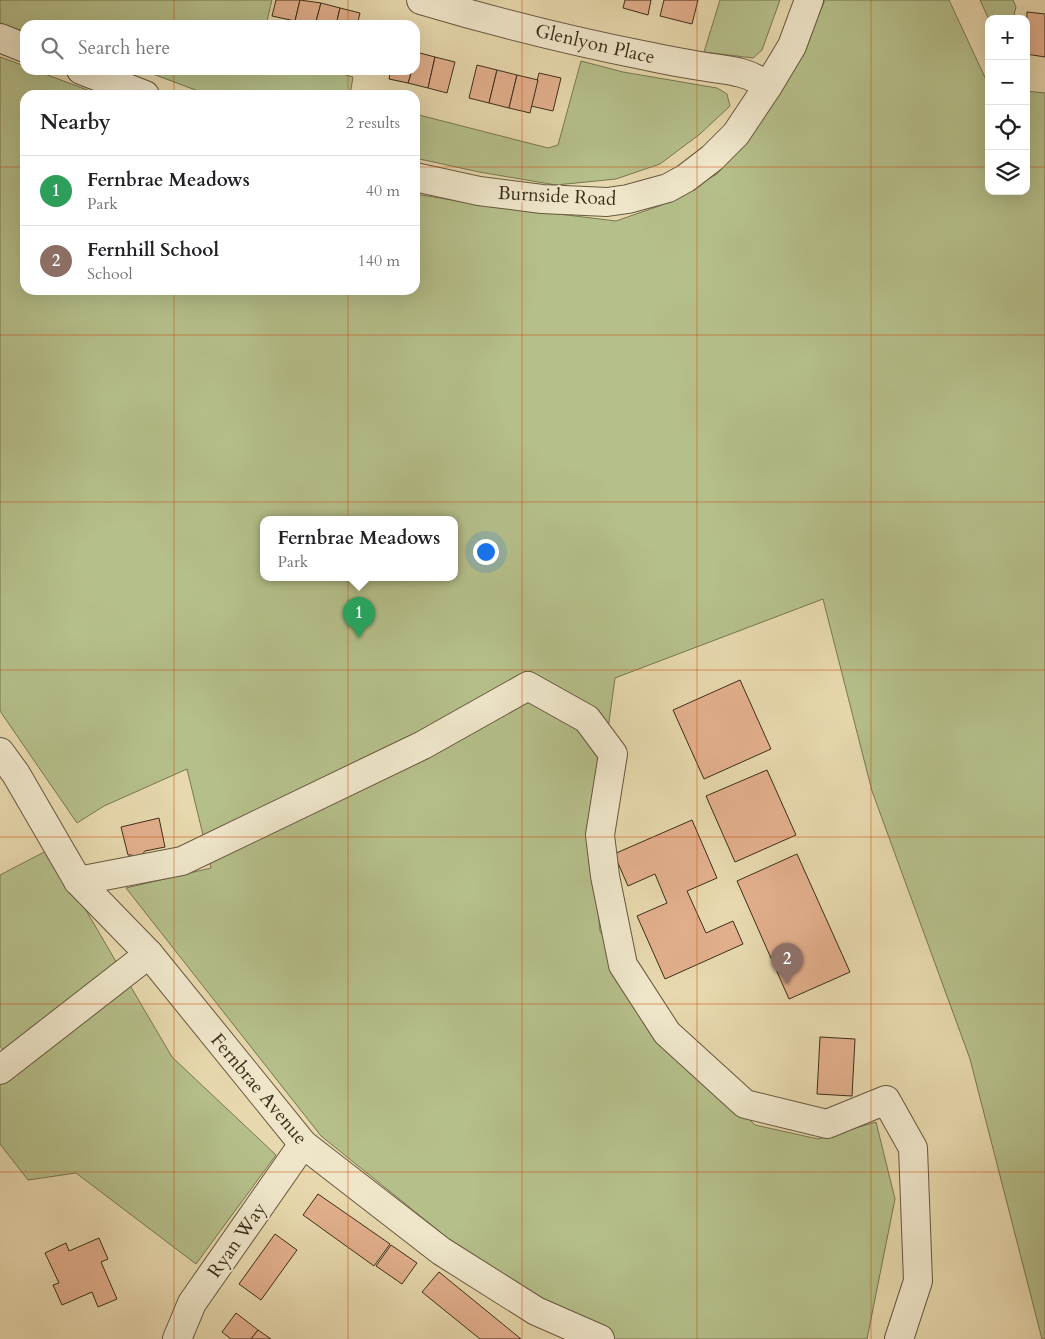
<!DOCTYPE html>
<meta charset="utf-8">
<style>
:root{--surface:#fff;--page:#f2f2f2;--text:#202124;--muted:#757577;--line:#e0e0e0;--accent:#8f2418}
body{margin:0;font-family:Cardo,serif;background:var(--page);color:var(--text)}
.controls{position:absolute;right:15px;top:15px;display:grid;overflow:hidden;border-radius:10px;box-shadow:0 5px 20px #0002}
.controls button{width:45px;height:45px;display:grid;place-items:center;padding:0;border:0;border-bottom:1px solid var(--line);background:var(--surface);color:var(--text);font:25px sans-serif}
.you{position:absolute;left:485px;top:551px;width:18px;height:18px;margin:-12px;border:4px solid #fff;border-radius:50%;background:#1a73e8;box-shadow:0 0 0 8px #1a73e833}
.badge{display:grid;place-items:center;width:32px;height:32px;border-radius:50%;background:var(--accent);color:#fff;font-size:16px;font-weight:700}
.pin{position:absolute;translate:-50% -41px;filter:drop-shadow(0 1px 2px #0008)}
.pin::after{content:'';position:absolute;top:26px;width:18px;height:15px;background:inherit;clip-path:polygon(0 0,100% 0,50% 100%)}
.popup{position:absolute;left:260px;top:516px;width:198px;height:65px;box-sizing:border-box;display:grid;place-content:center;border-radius:10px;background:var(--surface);filter:drop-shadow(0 1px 4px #0005);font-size:16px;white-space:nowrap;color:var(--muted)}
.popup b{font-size:19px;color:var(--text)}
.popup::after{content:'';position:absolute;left:50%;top:100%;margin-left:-10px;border:10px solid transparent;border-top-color:var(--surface)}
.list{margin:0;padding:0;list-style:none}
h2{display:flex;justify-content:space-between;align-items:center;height:65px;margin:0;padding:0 20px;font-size:21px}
h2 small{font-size:16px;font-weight:400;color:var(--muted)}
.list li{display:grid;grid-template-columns:32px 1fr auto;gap:15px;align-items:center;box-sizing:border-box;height:70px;padding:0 20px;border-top:1px solid var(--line)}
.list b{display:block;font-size:19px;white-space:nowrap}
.list p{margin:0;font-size:16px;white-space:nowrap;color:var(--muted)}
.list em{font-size:16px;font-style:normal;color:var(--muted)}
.icon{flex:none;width:28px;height:28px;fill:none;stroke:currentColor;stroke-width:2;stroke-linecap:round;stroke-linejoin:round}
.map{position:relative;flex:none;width:1045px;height:1339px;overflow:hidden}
.search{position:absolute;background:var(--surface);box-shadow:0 5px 20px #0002;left:20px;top:20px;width:400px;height:55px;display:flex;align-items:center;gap:12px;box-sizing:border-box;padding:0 18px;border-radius:15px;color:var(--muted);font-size:19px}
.panel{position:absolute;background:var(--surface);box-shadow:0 5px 20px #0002;left:20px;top:90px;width:400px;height:205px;border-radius:15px}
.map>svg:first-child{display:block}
.green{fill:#b5bf8a;stroke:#787652;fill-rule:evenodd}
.building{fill:#e2af8c;stroke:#3c2d1a}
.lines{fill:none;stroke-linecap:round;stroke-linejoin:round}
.minor-casing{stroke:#67583f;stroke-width:30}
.minor{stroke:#efe6ca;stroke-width:28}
.grid{fill:none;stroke:#ce520e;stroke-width:1;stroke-opacity:0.55}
.labels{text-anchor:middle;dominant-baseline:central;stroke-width:4.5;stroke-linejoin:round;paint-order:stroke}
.street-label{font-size:19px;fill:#3c2d1a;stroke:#efe6ca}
</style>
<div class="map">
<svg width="1045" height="1339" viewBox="0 0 1045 1339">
<rect width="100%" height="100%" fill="#e7d8ad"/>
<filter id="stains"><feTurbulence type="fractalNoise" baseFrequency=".004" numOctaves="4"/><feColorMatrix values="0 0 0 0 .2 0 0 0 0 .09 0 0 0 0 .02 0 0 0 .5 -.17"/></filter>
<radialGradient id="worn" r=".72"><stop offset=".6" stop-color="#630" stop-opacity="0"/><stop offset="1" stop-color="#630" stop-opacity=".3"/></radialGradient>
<!-- green -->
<g class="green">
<polygon points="0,0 272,0 266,25 25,25 25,32 0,23"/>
<polygon points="720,0 780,0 762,50 753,58 704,52"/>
<path d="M825,0h124l40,86v105h37v-100l19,2v1246h-3l-72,-280 -98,-268 -49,-192 -208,79 -23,168 8,85 62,105 93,89 63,14 58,-17 19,77 -28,140h-294l-252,-203 -195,-248 85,-20 -24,-99 -83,37 -27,17 -77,-112v-654l25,9v4h9l67,25h-76v195h390v-96l61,10 140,17 43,-15 58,-32 42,-50 45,-75zM264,519h190v58h-190z"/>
<polygon points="980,0 1013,0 1016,7 1013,19 989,19 989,20"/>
<polygon points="581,61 623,72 717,88 727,94 730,106 700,134 660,164 616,179 556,185 479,172 415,158 415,114 548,148 558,145"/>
<polygon points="142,70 328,70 353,77 350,95 209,95"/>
<polygon points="50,849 172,1057 276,1155 196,1264 76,1173 28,1180 0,1144 0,1083 17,1069 0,1046 0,875"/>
</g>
<!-- building -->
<g class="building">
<polygon points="276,0 300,0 295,21 272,16"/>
<polygon points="300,0 321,3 315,25 294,25"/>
<polygon points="625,0 651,0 648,15 623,8"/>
<polygon points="664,0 698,0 692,24 660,16"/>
<polygon points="321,3 340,8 336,25 315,25"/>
<polygon points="340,8 360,13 357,25 336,25"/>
<polygon points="1027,12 1045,14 1045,57 1026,54"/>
<polygon points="416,52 435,57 428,88 408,83 412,70 415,70"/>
<polygon points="435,57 455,62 447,93 428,88"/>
<polygon points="477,65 497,70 489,103 469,98"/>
<polygon points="391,70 412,70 408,83 389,79"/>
<polygon points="497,70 517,75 509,108 489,103"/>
<polygon points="539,73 561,78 553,111 531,106"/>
<polygon points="517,75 538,80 530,113 509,108"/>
<polygon points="740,680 771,749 704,779 673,710"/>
<polygon points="767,770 796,835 735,862 706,796"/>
<polygon points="159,818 165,847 145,851 141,856 134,857 132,855 128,855 121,827"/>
<polygon points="692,820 717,878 687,891 706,933 733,921 743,944 665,979 637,916 667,903 655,874 628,886 614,854"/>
<polygon points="797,854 850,972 789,999 737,881"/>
<polygon points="820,1037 855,1039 852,1096 817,1094"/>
<polygon points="318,1194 390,1244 374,1266 303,1215"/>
<polygon points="275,1234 297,1250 261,1300 239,1284"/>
<polygon points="99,1238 108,1259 101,1262 117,1299 98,1307 92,1292 62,1305 53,1285 59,1283 45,1253 66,1243 69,1251"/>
<polygon points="391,1245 417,1263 402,1284 376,1266"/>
<polygon points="439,1272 521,1339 480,1339 422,1292"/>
<polygon points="236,1313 258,1330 251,1339 231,1339 222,1332"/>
<polygon points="258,1330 271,1339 251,1339"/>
</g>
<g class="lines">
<!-- minor casing -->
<g class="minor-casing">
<g id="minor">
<path d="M421,0c74,22 150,41 226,56 18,4 35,7 53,10 29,5 43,3 68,20"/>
<polyline points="0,38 25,48"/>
<polyline points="81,70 145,95"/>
<polyline points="415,177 479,191 542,199 607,202 628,199 668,188 686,178 712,158 736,134 768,86 792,46 809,0"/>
<polyline points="0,752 16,774 78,881 149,954 303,1144 441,1251 536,1311 600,1339"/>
<polyline points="78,881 182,861 423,745 528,686 587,719 613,754 600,835 605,876 623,965 667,1033 745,1104 827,1124 886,1100 913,1148 918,1281 899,1339"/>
<polyline points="0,1070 149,954"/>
<polyline points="177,1339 192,1303 303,1144"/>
</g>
</g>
<!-- minor -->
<use href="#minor" class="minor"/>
</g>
<!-- grid -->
<path class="grid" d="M174,0v25M348,0v25M522,0v1339M697,0v1339M871,0v1339M174,70v25M348,70v25M0,167h25M415,167h574M1026,167h19M174,290v1049M348,290v1049M0,335h1045M0,502h1045M0,670h1045M0,837h1045M0,1004h1045M0,1172h1045"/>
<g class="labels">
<!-- street labels -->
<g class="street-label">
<text transform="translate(595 44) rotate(13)">Glenlyon Place</text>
<text transform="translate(557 196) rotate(3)">Burnside Road</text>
<text transform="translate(259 1089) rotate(50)">Fernbrae Avenue</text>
<text transform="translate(237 1240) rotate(-55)">Ryan Way</text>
</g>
</g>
<rect width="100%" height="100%" filter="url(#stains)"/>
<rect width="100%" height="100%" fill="url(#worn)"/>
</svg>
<div class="controls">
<button>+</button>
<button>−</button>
<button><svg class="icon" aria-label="locate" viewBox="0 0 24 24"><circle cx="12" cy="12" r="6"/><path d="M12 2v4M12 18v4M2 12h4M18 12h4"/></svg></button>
<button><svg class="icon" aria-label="layers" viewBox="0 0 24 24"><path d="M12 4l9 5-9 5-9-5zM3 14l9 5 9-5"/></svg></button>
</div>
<div class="you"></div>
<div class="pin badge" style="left:359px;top:638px;background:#2e9e5b">1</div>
<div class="popup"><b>Fernbrae Meadows</b>Park</div>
<div class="pin badge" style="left:787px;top:984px;background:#8d6e63">2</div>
<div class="search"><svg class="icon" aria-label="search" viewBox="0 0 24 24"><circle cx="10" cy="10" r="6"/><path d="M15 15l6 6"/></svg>Search here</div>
<section class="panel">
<h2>Nearby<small>2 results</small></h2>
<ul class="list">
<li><span class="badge" style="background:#2e9e5b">1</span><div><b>Fernbrae Meadows</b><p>Park</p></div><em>40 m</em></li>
<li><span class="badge" style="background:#8d6e63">2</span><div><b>Fernhill School</b><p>School</p></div><em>140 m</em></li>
</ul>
</section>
</div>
